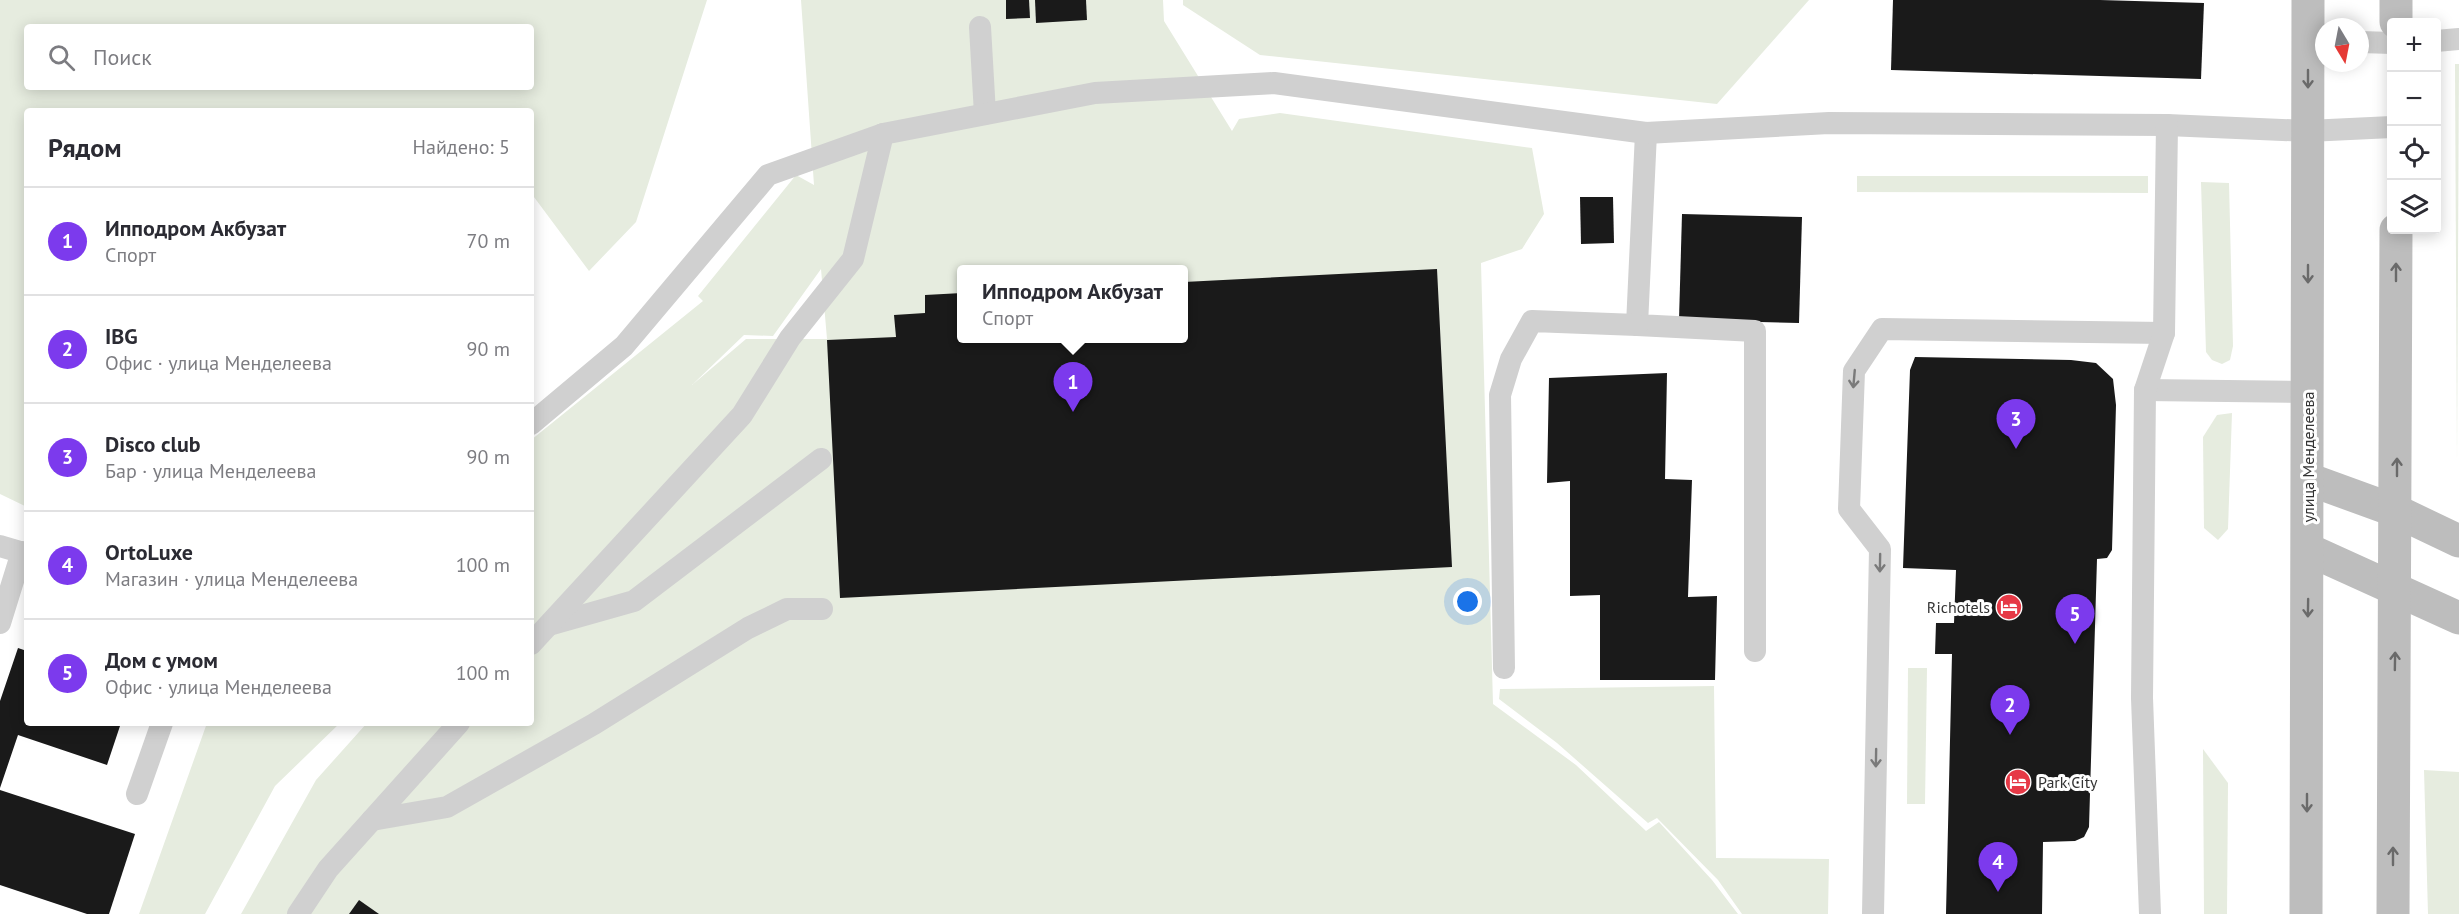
<!DOCTYPE html>
<html lang="ru">
<meta charset="utf-8">
<style>
:root{--surface:#fff;--page:#f7f7f7;--text:#2b2b33;--muted:#7c7c81;--line:#e1e1e2;--accent:#7c3aed}
body{margin:0;font-family:"PT Sans",sans-serif;background:var(--page);color:var(--text)}
.controls{position:absolute;right:18px;top:18px;display:grid;overflow:hidden;border-radius:6px;box-shadow:0 3px 15px #0003}
.controls button{width:54px;height:54px;display:grid;place-items:center;padding:0;border:0;border-bottom:2px solid var(--line);background:var(--surface);color:var(--text);font:30px sans-serif}
.compass{position:absolute;left:2315px;top:18px;width:54px;height:54px;border-radius:50%;background:var(--surface);box-shadow:0 3px 15px #0003;rotate:170deg}
.you{position:absolute;left:1468px;top:602px;width:21px;height:21px;margin:-15px;border:4px solid #fff;border-radius:50%;background:#1a73e8;box-shadow:0 0 0 9px #1a73e833}
.badge{display:grid;place-items:center;width:39px;height:39px;border-radius:50%;background:var(--accent);color:#fff;font-size:20px;font-weight:700}
.pin{position:absolute;translate:-50% -50px;filter:drop-shadow(0 2px 3px #0008)}
.pin::after{content:'';position:absolute;top:32px;width:21px;height:18px;background:inherit;clip-path:polygon(0 0,100% 0,50% 100%)}
.popup{position:absolute;left:957px;top:265px;width:231px;height:78px;box-sizing:border-box;display:grid;place-content:center;border-radius:6px;background:var(--surface);filter:drop-shadow(0 2px 4px #0005);font-size:20px;white-space:nowrap;color:var(--muted)}
.popup b{font-size:22px;color:var(--text)}
.popup::after{content:'';position:absolute;left:50%;top:100%;margin-left:-12px;border:12px solid transparent;border-top-color:var(--surface)}
.list{margin:0;padding:0;list-style:none}
h2{display:flex;justify-content:space-between;align-items:center;height:78px;margin:0;padding:0 24px;font-size:26px}
h2 small{font-size:20px;font-weight:400;color:var(--muted)}
.list li{display:grid;grid-template-columns:39px 1fr auto;gap:18px;align-items:center;box-sizing:border-box;height:108px;padding:0 24px;border-top:2px solid var(--line)}
.list b{display:block;font-size:22px;white-space:nowrap}
.list p{margin:0;font-size:20px;white-space:nowrap;color:var(--muted)}
.list em{font-size:20px;font-style:normal;color:var(--muted)}
.icon{flex:none;width:33px;height:33px;fill:none;stroke:currentColor;stroke-width:2;stroke-linecap:round;stroke-linejoin:round}
.map{position:relative;flex:none;width:2459px;height:914px;overflow:hidden}
.search{position:absolute;background:var(--surface);box-shadow:0 3px 15px #0003;left:24px;top:24px;width:510px;height:66px;display:flex;align-items:center;gap:15px;box-sizing:border-box;padding:0 21px;border-radius:6px;color:var(--muted);font-size:22px}
.panel{position:absolute;background:var(--surface);box-shadow:0 3px 15px #0003;left:24px;top:108px;width:510px;height:618px;border-radius:6px}
.map>svg:first-child{display:block}
.green{fill:#e6ecdf;fill-rule:evenodd}
.building{fill:#1a1a1a}
.lines{fill:none;stroke-linecap:round;stroke-linejoin:round}
.service{stroke:#d0d0d0;stroke-width:22}
.secondary{stroke:#bdbdbd;stroke-width:33}
.oneway{stroke:#6a6a6a}
.oneway2{stroke:#7a7a7a}
.labels{text-anchor:middle;dominant-baseline:central;stroke-width:6;stroke-linejoin:round;paint-order:stroke}
.street-label{font-size:16px;fill:#333;stroke:#fff}
.poi-label{font-size:16px;fill:#333;stroke:#fff;text-anchor:end}
</style>
<div class="map">
<svg width="2459" height="914" viewBox="0 0 2459 914">
<rect width="100%" height="100%" fill="#fff"/>
<!-- green -->
<g class="green">
<path d="M0,0h707l-71,222 -47,49 -58,-78v-82h-504v396l-27,-13zM27,27h504v60h-504z"/>
<path d="M801,0h362l1,21 68,110 7,-12 41,-6 252,35 12,66 -22,35 -41,14 12,441 83,61 70,66 13,-9 53,58 26,34h-1497l75,-134 51,-57h164v-283l172,-139 -5,-5 98,-121 18,10zM821,269l6,70h-81l-54,46 52,-50 29,1zM962,270h222v68h-222z"/>
<polygon points="1183,0 1809,0 1717,104 1260,55 1183,5"/>
<polygon points="2455,64 2459,64 2457,463"/>
<polygon points="1857,176 2148,176 2148,193 1857,192"/>
<polygon points="2201,182 2229,183 2233,346 2230,360 2222,364 2212,360 2206,352"/>
<polygon points="2232,413 2228,529 2218,540 2204,528 2203,437 2217,415"/>
<polygon points="1908,668 1927,668 1925,804 1907,804"/>
<polygon points="1714,686 1716,858 1829,859 1828,914 1742,914 1718,880 1657,818 1648,823 1557,743 1499,699 1500,689"/>
<polygon points="207,723 340,723 275,786 205,914 139,914"/>
<polygon points="2203,749 2228,783 2227,914 2204,914"/>
<polygon points="2424,770 2459,772 2459,914 2428,914"/>
</g>
<!-- building -->
<g class="building">
<polygon points="1006,0 1029,0 1030,18 1006,19"/>
<polygon points="1035,0 1086,0 1087,20 1036,23"/>
<polygon points="1893,0 2100,0 2204,3 2201,79 1891,70"/>
<polygon points="1580,197 1613,197 1614,243 1581,244"/>
<polygon points="1682,214 1802,217 1799,323 1679,320"/>
<polygon points="1437,269 1452,567 840,598 827,340 896,337 894,315 925,313 925,295 962,293 962,338 1184,338 1184,282"/>
<polygon points="1915,357 2071,360 2096,363 2113,379 2116,405 2112,550 2107,558 2097,559 2089,827 2084,837 2075,841 2043,842 2042,914 1946,914 1952,654 1935,654 1936,623 1954,623 1956,570 1903,568 1910,370"/>
<polygon points="1667,373 1665,479 1692,480 1688,597 1717,596 1715,680 1600,680 1600,595 1570,596 1570,481 1547,483 1549,378"/>
<polygon points="18,648 27,651 27,723 121,723 107,765 18,735 0,788 0,701"/>
<polygon points="0,790 135,834 109,914 87,914 0,885"/>
<polygon points="359,900 379,914 349,914"/>
</g>
<g class="lines">
<!-- service -->
<g class="service">
<polyline points="980,27 985,114"/>
<polyline points="2436,41 2459,39"/>
<polyline points="2360,42 2392,43"/>
<polyline points="1646,133 1637,325 1755,331 1755,651"/>
<polyline points="2145,390 2308,392"/>
<polyline points="531,424 624,346 768,175 883,134 1095,93 1274,83 1646,133 1829,123 2167,125 2308,131 2392,127"/>
<polyline points="0,546 27,554"/>
<polyline points="0,623 22,552"/>
<polyline points="549,625 634,601 821,459"/>
<polyline points="531,644 742,415 790,338 853,259 883,134"/>
<polyline points="1504,668 1500,395 1511,359 1532,321 1637,325"/>
<polyline points="137,794 162,723"/>
<polyline points="372,820 447,807 594,724 748,628 787,609 822,609"/>
<polyline points="298,914 328,869 459,723"/>
<polyline points="1873,914 1880,549 1849,509 1854,371 1882,329 2164,333"/>
<polyline points="2150,914 2142,698 2145,390 2164,333 2167,125"/>
</g>
<!-- secondary -->
<g class="secondary">
<polyline points="2396,0 2396,22"/>
<polyline points="2308,479 2396,511 2459,541"/>
<polyline points="2309,550 2459,618"/>
<polyline points="2306,914 2308,0"/>
<polyline points="2393,914 2396,230"/>
</g>
</g>
<!-- one-way arrows -->
<defs><path id="oneway-shaft" d="M-6 0H5M1.5-3L5.5 0L1.5 3" fill="none" stroke-width="1.6" stroke-linecap="round" stroke-linejoin="round" transform="scale(1.5)"/></defs>
<g class="oneway">
<use href="#oneway-shaft" transform="translate(2308 79) rotate(90)"/>
<use href="#oneway-shaft" transform="translate(2396 272) rotate(-90)"/>
<use href="#oneway-shaft" transform="translate(2308 274) rotate(90)"/>
<use href="#oneway-shaft" transform="translate(2397 467) rotate(-90)"/>
<use href="#oneway-shaft" transform="translate(2308 608) rotate(91)"/>
<use href="#oneway-shaft" transform="translate(2395 661) rotate(-89)"/>
<use href="#oneway-shaft" transform="translate(2307 803) rotate(90)"/>
<use href="#oneway-shaft" transform="translate(2393 856) rotate(-90)"/>
</g>
<g class="oneway2">
<use href="#oneway-shaft" transform="translate(1854 379) rotate(95)"/>
<use href="#oneway-shaft" transform="translate(1880 563) rotate(91)"/>
<use href="#oneway-shaft" transform="translate(1876 758) rotate(91)"/>
</g>
<!-- icons -->
<defs>
<g id="hotel-disc" transform="scale(1.35)"><circle r="9.5" fill="#e63946" stroke="#fff"/><path d="M-6-4.5h1.5V1H6V5H4.5V3h-9V5H-6ZM-4 0a1.8 1.8 0 1 1 3.6 0ZM.5 0V-2.5h3Q6-2.5 6 0Z" fill="#fff"/></g>
</defs>
<g fill-rule="evenodd">
<use href="#hotel-disc" x="2009" y="607"/>
<use href="#hotel-disc" x="2018" y="782"/>
</g>
<g class="labels">
<!-- street labels -->
<g class="street-label">
<text transform="translate(2308 457) rotate(-90)">улица Менделеева</text>
</g>
<!-- poi labels -->
<g class="poi-label">
<text x="1990" y="607">Richotels</text>
<text x="2038" y="782" text-anchor="start">Park City</text>
</g>
</g>
</svg>
<div class="controls">
<button>+</button>
<button>−</button>
<button><svg class="icon" aria-label="locate" viewBox="0 0 24 24"><circle cx="12" cy="12" r="6"/><path d="M12 2v4M12 18v4M2 12h4M18 12h4"/></svg></button>
<button><svg class="icon" aria-label="layers" viewBox="0 0 24 24"><path d="M12 4l9 5-9 5-9-5zM3 14l9 5 9-5"/></svg></button>
</div>
<svg class="compass" viewBox="-18 -18 36 36"><path d="M0-13l5 13h-10z" fill="#e53935"/><path d="M0 13l5-13h-10z" fill="#7c7c81"/></svg>
<div class="you"></div>
<div class="pin badge" style="left:1073px;top:412px">1</div>
<div class="popup"><b>Ипподром Акбузат</b>Спорт</div>
<div class="pin badge" style="left:2010px;top:735px">2</div>
<div class="pin badge" style="left:2016px;top:449px">3</div>
<div class="pin badge" style="left:1998px;top:892px">4</div>
<div class="pin badge" style="left:2075px;top:644px">5</div>
<div class="search"><svg class="icon" aria-label="search" viewBox="0 0 24 24"><circle cx="10" cy="10" r="6"/><path d="M15 15l6 6"/></svg>Поиск</div>
<section class="panel">
<h2>Рядом<small>Найдено: 5</small></h2>
<ul class="list">
<li><span class="badge">1</span><div><b>Ипподром Акбузат</b><p>Спорт</p></div><em>70 m</em></li>
<li><span class="badge">2</span><div><b>IBG</b><p>Офис · улица Менделеева</p></div><em>90 m</em></li>
<li><span class="badge">3</span><div><b>Disco club</b><p>Бар · улица Менделеева</p></div><em>90 m</em></li>
<li><span class="badge">4</span><div><b>OrtoLuxe</b><p>Магазин · улица Менделеева</p></div><em>100 m</em></li>
<li><span class="badge">5</span><div><b>Дом с умом</b><p>Офис · улица Менделеева</p></div><em>100 m</em></li>
</ul>
</section>
</div>
